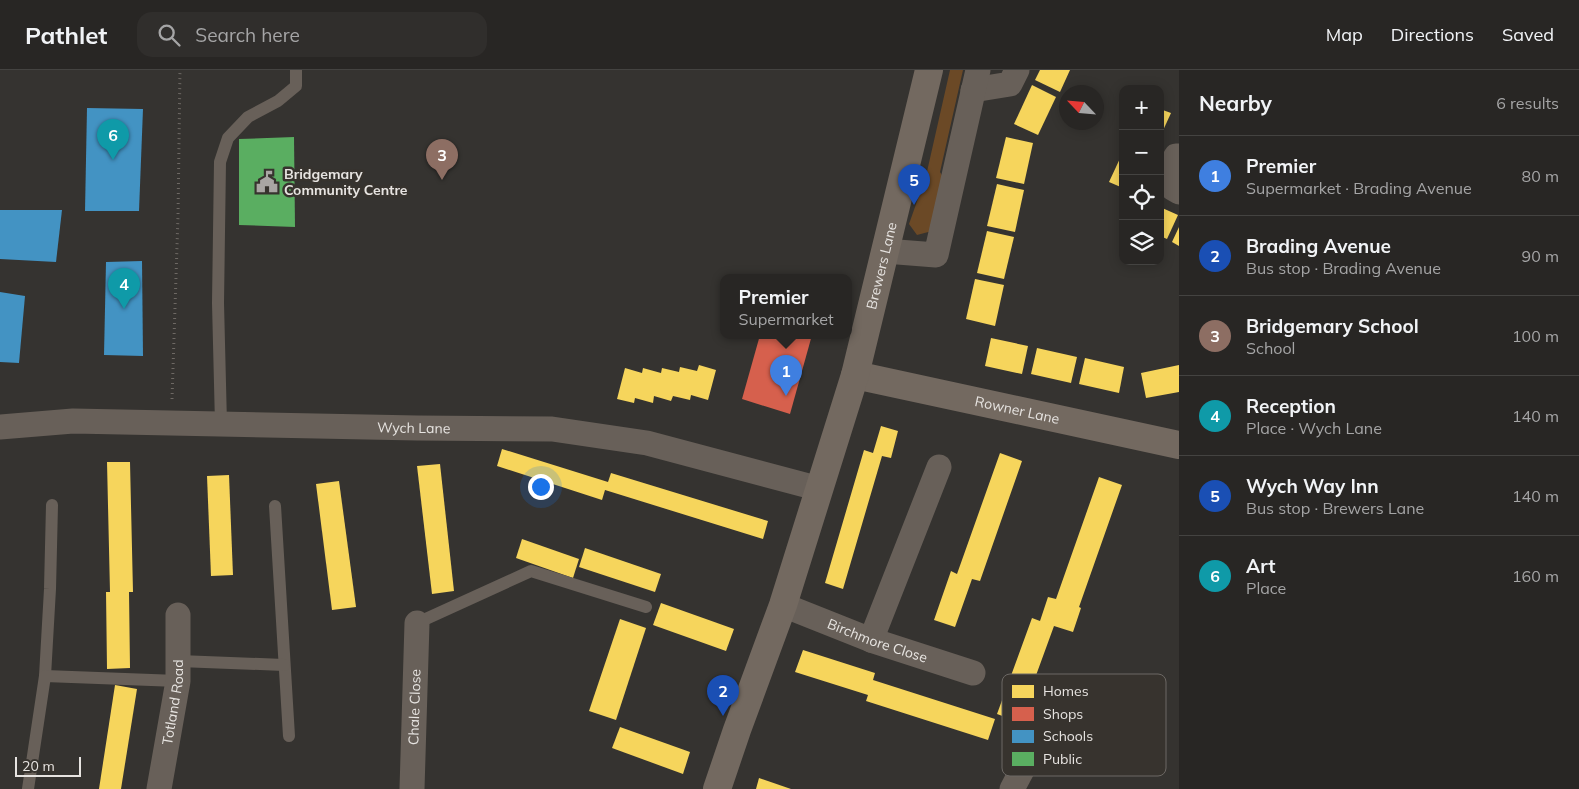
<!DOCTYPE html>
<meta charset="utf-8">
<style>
:root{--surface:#282624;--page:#302e2c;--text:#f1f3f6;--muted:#a5a5a6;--line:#444341;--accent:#95b2f1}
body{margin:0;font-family:Mulish,sans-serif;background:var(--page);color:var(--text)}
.controls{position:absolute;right:15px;top:15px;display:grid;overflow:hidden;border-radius:10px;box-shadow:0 2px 12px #0003}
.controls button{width:45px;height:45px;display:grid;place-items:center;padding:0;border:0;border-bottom:1px solid var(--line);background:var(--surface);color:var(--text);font:25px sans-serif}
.compass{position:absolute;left:1059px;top:15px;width:45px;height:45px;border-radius:50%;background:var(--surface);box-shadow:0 2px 12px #0003;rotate:296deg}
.scale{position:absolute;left:15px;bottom:12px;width:66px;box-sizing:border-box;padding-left:5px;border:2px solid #e7e4e1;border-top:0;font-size:14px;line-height:18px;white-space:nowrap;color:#e7e4e1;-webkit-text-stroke:4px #37332e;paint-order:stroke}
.you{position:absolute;left:540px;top:416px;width:18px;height:18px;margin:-12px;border:4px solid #fff;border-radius:50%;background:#1a73e8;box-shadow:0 0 0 8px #1a73e833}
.badge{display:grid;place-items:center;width:32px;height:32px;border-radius:50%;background:var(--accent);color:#fff;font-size:16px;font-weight:700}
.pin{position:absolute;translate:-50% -41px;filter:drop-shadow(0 1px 2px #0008)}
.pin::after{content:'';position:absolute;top:26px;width:18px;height:15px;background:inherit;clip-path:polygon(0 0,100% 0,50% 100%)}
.popup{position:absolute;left:720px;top:204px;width:132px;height:65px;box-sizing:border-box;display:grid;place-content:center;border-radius:10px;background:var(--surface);filter:drop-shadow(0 1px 4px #0005);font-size:16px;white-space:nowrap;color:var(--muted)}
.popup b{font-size:19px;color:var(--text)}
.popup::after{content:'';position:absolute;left:50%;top:100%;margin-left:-10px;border:10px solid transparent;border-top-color:var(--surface)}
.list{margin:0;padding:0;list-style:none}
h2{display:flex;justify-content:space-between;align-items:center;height:65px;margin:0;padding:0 20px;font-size:21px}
h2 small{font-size:16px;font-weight:400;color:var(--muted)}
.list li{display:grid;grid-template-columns:32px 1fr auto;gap:15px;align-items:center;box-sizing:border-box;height:80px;padding:0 20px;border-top:1px solid var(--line)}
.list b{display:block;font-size:19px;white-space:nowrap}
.list p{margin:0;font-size:16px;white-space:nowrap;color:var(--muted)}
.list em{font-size:16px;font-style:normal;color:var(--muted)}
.icon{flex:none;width:28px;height:28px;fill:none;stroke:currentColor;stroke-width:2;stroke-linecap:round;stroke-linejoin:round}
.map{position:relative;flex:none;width:1179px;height:719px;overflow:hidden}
header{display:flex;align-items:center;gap:30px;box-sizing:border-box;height:70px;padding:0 25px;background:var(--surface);border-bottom:1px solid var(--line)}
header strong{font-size:24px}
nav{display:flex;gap:28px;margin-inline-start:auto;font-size:18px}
.search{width:350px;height:45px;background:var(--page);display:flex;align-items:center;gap:12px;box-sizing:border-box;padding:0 18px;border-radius:15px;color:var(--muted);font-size:19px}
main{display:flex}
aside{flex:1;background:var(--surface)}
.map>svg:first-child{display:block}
.green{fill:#6b4926}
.homes{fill:#f6d55c}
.shops{fill:#d6604d}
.schools{fill:#4393c3}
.public{fill:#5aae61}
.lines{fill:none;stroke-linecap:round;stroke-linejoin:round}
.path{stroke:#6e6964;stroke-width:3;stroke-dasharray:1 4;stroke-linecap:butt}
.lane{stroke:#686059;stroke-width:12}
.street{stroke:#686059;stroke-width:25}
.secondary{stroke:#736960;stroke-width:28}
.labels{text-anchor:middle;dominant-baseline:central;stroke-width:5;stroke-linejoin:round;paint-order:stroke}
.poi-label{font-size:14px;font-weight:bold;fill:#e7e4e1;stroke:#37332e;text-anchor:start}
.street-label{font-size:14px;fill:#e7e4e1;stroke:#37332e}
.key{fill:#37332e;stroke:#6c6864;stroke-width:1}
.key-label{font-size:14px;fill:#e7e4e1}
</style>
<header>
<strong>Pathlet</strong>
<div class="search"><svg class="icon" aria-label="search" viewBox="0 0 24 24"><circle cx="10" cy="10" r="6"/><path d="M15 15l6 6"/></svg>Search here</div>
<nav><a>Map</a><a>Directions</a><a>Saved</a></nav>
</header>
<main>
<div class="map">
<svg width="1179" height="719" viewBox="0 0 1179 719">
<rect width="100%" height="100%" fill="#353330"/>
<!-- green -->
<polygon class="green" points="950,0 963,0 940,102 944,109 932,161 917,165 909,154 926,106"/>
<!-- homes -->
<g class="homes">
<polygon points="1040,0 1070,0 1060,22 1035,10"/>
<polygon points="1032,15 1056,27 1038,65 1014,54"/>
<polygon points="1160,39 1171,43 1160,67"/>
<polygon points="1006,67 1033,73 1024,114 996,108"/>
<polygon points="1123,82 1123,118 1109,112"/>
<polygon points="997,114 1024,120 1015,162 987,156"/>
<polygon points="1160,137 1178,145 1167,169 1160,166"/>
<polygon points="1179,157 1179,176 1172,172"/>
<polygon points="987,161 1014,167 1004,209 977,203"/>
<polygon points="975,209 1004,215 995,256 966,249"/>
<polygon points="991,268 1028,276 1022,304 985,296"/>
<polygon points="1037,278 1077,287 1071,313 1031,304"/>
<polygon points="1085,288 1124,297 1119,323 1079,314"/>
<polygon points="699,295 716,300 708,330 691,325 690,330 673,326 671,331 654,326 653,333 635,328 634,333 617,329 625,298 642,303 643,298 661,303 662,298 679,302 680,297 697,301"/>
<polygon points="1179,295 1179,322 1146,328 1141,303"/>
<polygon points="881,356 898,361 891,388 882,386 843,519 825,513 864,380 873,383"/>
<polygon points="502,379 608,412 611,403 768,451 763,469 605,420 602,430 497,396"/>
<polygon points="1000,383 1022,391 980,511 972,509 955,557 934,550 951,501 957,504"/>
<polygon points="107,392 130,392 133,522 129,522 130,598 107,599 106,522 110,522"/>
<polygon points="440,394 454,521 432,524 417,396"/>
<polygon points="229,405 233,505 211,506 207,406"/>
<polygon points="1099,407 1122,415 1079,537 1081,538 1073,562 1054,556 1019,652 997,644 1032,548 1040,551 1048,527 1056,529"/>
<polygon points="339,411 356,537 332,540 316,414"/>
<polygon points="522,469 579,489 573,508 516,488"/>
<polygon points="585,478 661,504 655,522 579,497"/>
<polygon points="661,533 734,559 726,581 653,555"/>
<polygon points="620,549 646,558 616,650 589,641"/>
<polygon points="803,580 875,603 873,610 995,649 988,670 866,631 868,625 795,602"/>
<polygon points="115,615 137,619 121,719 99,719"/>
<polygon points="620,657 690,682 683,704 612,678"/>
<polygon points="759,708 791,719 756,719"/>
</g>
<!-- shops -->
<polygon class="shops" points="760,265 812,265 790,344 742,329"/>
<!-- schools -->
<g class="schools">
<polygon points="87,38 143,39 139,141 85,141"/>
<polygon points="0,140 62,140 56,192 0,189"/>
<polygon points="142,191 143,286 104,285 106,192"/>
<polygon points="0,222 25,226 19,293 0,292"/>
</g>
<!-- public -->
<polygon class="public" points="294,67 295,157 239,155 239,69"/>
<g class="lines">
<!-- path -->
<polyline class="path" points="172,329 178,146 180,0"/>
<!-- lane -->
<g class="lane">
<polyline points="221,354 218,233 220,92 228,68 248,47 278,31 296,16 296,0"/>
<polyline points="275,436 289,666"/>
<polyline points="417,553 531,501 646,537"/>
<polyline points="179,591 284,595"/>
<polyline points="45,606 50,519 52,435"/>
<polyline points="28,719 45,606 178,611"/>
</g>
<!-- street -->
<g class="street">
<polyline points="973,20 1010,14 1017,0"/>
<polyline points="1179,86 1176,86 1166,104 1172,118 1179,122"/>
<polyline points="885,181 936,185 978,0"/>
<path id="s1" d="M0,357l73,-6 344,7 135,1 95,14 173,46"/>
<path id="s2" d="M783,535l88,35 102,33"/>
<polyline points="871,570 939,397"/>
<path id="s3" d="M159,719l19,-108v-66"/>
<path id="s4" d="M412,719l5,-166"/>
<polyline points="1012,719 1037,672"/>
</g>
<!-- secondary -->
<g class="secondary">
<path id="s5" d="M855,305l324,70"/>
<path id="s6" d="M717,719l20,-59 46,-125 72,-230 74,-305"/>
</g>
</g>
<!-- icons -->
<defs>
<g id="civic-bare" transform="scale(1.725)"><path d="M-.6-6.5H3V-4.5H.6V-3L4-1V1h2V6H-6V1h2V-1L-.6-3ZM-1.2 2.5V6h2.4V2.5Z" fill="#a9a6a3" stroke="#37332e" stroke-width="2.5" paint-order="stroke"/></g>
</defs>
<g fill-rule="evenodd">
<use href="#civic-bare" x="267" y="112"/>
</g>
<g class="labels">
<!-- poi labels -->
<g class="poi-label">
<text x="284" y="104">Bridgemary<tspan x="284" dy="16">Community Centre</tspan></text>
</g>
<!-- street labels -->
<g class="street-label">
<text stroke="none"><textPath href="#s6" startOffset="549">Brewers Lane</textPath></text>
<text stroke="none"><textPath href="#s5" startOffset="166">Rowner Lane</textPath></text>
<text stroke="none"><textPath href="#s1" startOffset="414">Wych Lane</textPath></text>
<text stroke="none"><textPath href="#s2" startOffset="101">Birchmore Close</textPath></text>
<text stroke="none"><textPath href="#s3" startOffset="88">Totland Road</textPath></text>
<text stroke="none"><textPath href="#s4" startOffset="82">Chale Close</textPath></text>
</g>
</g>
<!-- legend -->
<rect x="1002" y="604" width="164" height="102" rx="8" class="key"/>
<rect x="1012" y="615" width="22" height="13" fill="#f6d55c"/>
<rect x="1012" y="637" width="22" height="14" fill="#d6604d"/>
<rect x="1012" y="660" width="22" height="13" fill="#4393c3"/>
<rect x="1012" y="682" width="22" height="14" fill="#5aae61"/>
<g class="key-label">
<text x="1043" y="626">Homes</text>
<text x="1043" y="649">Shops</text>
<text x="1043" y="671">Schools</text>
<text x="1043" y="694">Public</text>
</g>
</svg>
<div class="controls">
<button>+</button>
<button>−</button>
<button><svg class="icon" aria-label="locate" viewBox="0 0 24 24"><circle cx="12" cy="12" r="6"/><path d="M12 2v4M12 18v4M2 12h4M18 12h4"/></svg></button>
<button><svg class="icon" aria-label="layers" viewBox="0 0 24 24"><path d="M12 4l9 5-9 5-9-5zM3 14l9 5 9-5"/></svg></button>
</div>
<svg class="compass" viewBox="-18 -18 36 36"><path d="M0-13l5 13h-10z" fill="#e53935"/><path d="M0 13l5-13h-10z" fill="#a5a5a6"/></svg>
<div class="scale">20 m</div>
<div class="you"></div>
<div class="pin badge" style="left:786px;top:326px;background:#3f7fe0">1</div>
<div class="popup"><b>Premier</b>Supermarket</div>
<div class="pin badge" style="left:723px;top:646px;background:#1a4fb4">2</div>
<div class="pin badge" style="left:442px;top:110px;background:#8d6e63">3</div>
<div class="pin badge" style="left:124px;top:239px;background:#0f9aa8">4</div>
<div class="pin badge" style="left:914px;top:135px;background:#1a4fb4">5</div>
<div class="pin badge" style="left:113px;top:90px;background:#0f9aa8">6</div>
</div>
<aside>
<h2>Nearby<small>6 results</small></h2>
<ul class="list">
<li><span class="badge" style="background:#3f7fe0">1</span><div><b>Premier</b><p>Supermarket · Brading Avenue</p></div><em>80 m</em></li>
<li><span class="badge" style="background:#1a4fb4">2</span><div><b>Brading Avenue</b><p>Bus stop · Brading Avenue</p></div><em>90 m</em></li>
<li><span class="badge" style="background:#8d6e63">3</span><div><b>Bridgemary School</b><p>School</p></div><em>100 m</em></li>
<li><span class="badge" style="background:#0f9aa8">4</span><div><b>Reception</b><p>Place · Wych Lane</p></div><em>140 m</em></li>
<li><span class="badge" style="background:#1a4fb4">5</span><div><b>Wych Way Inn</b><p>Bus stop · Brewers Lane</p></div><em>140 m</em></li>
<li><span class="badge" style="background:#0f9aa8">6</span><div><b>Art</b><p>Place</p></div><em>160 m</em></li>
</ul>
</aside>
</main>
